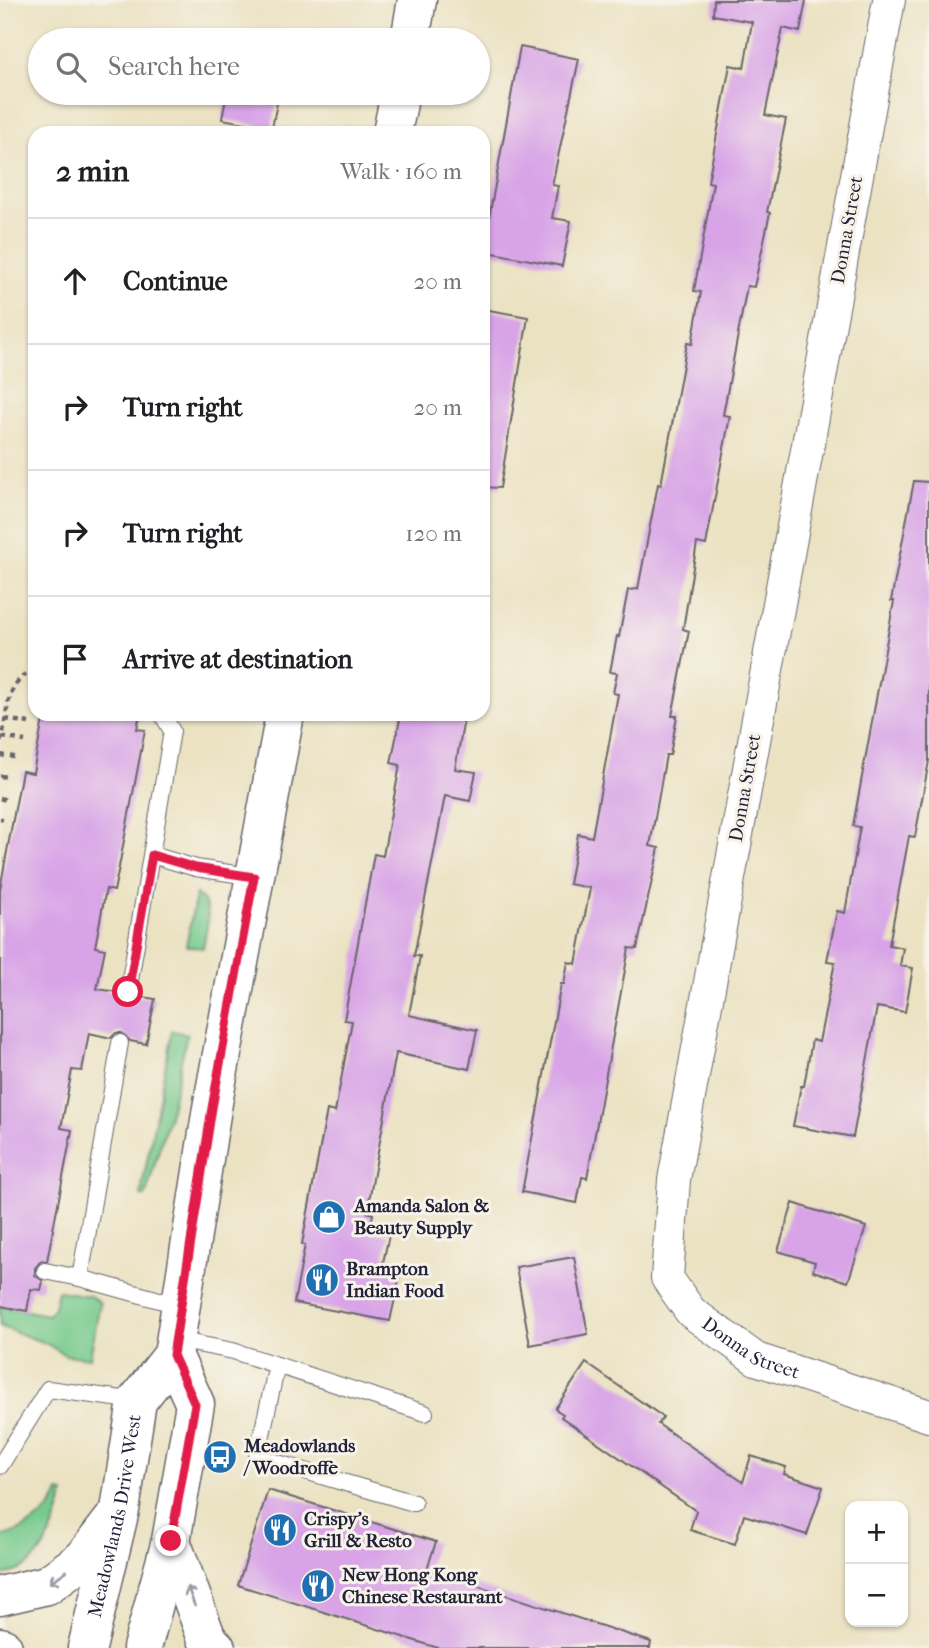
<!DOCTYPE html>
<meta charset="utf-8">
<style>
:root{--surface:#fff;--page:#f6f6f6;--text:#202124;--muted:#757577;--line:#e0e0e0}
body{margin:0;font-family:"IM FELL French Canon",serif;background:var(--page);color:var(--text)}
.controls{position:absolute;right:21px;bottom:21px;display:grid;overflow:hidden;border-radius:14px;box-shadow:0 2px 5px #0004}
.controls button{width:63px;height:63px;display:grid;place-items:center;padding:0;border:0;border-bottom:2px solid var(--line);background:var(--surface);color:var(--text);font:35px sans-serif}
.stop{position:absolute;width:21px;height:21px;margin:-16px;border:5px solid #e11d48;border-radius:50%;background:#fff}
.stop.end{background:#e11d48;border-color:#fff;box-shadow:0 2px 7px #0008}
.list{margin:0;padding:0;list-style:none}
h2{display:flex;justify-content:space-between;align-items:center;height:91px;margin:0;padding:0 28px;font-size:30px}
h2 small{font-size:23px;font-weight:400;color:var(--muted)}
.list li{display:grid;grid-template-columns:46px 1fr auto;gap:21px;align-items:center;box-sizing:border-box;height:126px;padding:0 28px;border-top:2px solid var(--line)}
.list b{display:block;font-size:26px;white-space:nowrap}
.list em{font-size:23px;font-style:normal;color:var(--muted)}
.icon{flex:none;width:38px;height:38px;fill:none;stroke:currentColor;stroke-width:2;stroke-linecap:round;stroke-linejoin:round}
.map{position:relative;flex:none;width:929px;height:1648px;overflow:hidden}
.search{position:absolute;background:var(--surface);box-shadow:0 2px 5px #0004;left:28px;top:28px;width:462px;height:77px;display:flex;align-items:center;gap:18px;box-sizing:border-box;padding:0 24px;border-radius:38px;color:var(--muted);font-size:26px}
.panel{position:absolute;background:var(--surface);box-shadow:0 2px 5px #0004;left:28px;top:126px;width:462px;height:595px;border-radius:21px}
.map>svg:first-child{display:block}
.green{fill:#77ca8d;stroke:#4c7664;stroke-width:2}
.building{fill:#d8a4e7}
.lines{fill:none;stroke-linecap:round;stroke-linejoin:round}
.service-casing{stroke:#68656a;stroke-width:18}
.minor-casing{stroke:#68656a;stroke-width:34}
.secondary-casing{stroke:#68656a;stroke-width:41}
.path{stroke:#68656a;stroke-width:4.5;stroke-dasharray:5 5;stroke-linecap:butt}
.service{stroke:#fff;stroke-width:16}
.minor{stroke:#fff;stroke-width:32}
.secondary{stroke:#fff;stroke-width:38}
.oneway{stroke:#9c9ca7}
.route{stroke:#e11d48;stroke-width:9}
.labels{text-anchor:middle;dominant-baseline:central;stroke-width:6;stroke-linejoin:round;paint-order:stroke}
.street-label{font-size:19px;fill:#22223b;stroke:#f7f3e8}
.poi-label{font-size:19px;font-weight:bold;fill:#22223b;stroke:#f7f3e8;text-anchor:start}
</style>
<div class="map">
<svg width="929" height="1648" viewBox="0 0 929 1648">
<rect width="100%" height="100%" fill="#f7f3e8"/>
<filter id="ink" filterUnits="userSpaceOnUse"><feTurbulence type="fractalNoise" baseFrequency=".0143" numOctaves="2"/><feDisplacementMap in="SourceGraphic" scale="14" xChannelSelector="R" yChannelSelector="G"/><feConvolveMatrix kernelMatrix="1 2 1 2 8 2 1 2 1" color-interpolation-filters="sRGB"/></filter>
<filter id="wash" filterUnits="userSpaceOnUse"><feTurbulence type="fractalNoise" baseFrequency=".00686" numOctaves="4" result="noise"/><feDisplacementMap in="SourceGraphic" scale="28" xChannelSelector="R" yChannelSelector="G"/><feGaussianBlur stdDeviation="1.57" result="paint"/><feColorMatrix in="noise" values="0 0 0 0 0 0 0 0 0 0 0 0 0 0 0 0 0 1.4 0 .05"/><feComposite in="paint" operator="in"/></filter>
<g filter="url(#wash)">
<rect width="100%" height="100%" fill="#ebe2c2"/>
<!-- green -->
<g class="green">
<path d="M196,894c19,12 10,36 7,54l-17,-2z"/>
<polygon points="172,1031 187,1034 171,1109 145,1197 141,1196 141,1192"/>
<polygon points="58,1291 90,1296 100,1303 90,1358 65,1355 47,1344 0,1326 0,1306 48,1315 54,1307"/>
<path d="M59,1492l5,1c-8,32 -23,82 -64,81v-37c22,-5 52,-22 59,-45z"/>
</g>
<g id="blocks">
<!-- building -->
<g class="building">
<polygon points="714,0 806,0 800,32 783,28 765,115 786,119 767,212 770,213 754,287 747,286 723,415 730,416 706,545 697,543 683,629 689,631 672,716 677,716 670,755 666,755 650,846 659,848 637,949 629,948 587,1178 582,1177 577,1203 522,1192 561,984 564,984 568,962 576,964 590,888 569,884 578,834 592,837 618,694 613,693 617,673 610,672 617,636 619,637 628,590 638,589 658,484 661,485 687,343 692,344 701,292 694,291 713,183 708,182 730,65 744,68 752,22 713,15"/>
<polygon points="520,47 579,59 552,185 558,186 552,218 571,221 562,266 483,251"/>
<polygon points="227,93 279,93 272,128 222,119"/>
<polygon points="483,309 528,317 500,488 483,487"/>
<polygon points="914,481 929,482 929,761 915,837 909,836 889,945 903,948 900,966 913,968 905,1012 877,1007 853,1137 793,1126 801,1086 804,1086 812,1040 819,1042 835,962 827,961 837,911 845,913 860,827 853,826 894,601 891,601"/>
<polygon points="44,714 140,714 137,729 145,730 119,867 114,891 106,889 95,947 105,949 97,989 118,992 121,1000 126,1002 132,1002 137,996 155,999 146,1044 130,1041 122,1033 116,1033 111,1038 89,1033 82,1071 72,1070 61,1128 72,1130 47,1261 41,1261 35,1268 35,1275 43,1281 41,1290 31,1289 27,1311 0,1306 0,889 22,771 33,773"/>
<polygon points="401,714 465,714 455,769 476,772 470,801 445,796 414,956 420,956 409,1015 477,1030 469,1069 396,1053 367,1212 373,1214 370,1231 389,1235 382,1267 401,1271 390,1321 294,1303 305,1245 302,1244 327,1110 335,1112 352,1021 344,1020 374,854 383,856 400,765 391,763"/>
<polygon points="793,1203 866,1227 848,1282 813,1271 815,1262 778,1251"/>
<polygon points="574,1257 588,1334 530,1345 516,1267"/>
<polygon points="586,1363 663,1417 658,1424 743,1482 751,1456 786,1467 784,1474 823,1487 807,1535 744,1515 735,1544 690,1530 696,1511 561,1417 563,1414 555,1409"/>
<polygon points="268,1490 436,1542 427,1569 651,1642 650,1648 438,1648 238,1585"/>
</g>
</g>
</g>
<g filter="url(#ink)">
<use href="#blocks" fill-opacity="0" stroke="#68656a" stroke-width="2"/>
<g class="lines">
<!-- service casing -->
<g class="service-casing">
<g id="service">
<polyline points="152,855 196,868 255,877"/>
<polyline points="128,992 172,731 162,714"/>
<polyline points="120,1043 80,1278 181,1306"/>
<polyline points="45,1271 80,1278"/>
<polyline points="176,1340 233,1351 425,1413"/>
<polyline points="277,1365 257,1457 414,1503"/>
<polyline points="0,1466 48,1389 137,1401"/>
</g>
</g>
<!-- minor casing -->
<g class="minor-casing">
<g id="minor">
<path id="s1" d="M889,0l-215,1180 -7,98 24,34 65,47 173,57"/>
</g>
</g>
<!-- secondary casing -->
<g class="secondary-casing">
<g id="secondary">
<polyline points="410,40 417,0"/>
<polyline points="392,133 400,93"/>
<polyline points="171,1541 207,1639 216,1648"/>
<polyline points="0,1596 47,1585 83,1559 113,1520"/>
<polyline points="0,1647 3,1648"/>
<path id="s2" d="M87,1648l33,-138 17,-109 36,-46 39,-247 73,-394"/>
<polyline points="142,1648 171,1541 195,1404 173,1355"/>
</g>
</g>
<!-- path -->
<g class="path">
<polyline points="5,719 29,723"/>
<polyline points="2,737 25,741"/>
<path d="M0,742c11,-32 1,-54 35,-75"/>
<polyline points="0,755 14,757"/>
<polyline points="0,776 10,777"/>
<polyline points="0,798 6,800"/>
<polyline points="0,819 3,819"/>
</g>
<!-- service -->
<use href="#service" class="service"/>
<!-- minor -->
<use href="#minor" class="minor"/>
<!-- secondary -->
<use href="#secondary" class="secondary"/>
</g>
<!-- one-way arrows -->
<defs><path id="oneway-shaft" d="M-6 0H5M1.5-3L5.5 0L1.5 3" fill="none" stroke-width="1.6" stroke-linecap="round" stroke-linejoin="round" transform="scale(1.75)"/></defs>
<g class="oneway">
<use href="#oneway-shaft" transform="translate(58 1577) rotate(145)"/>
<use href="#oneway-shaft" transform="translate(191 1596) rotate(-110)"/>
</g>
</g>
<g class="lines" filter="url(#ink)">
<!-- route -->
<polyline class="route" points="128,992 152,855 196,868 254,877 212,1108 173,1355 195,1404 171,1541"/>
</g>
<!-- icons -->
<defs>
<g id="shop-disc" transform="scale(1.75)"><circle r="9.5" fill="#1f6fb2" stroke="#f7f3e8"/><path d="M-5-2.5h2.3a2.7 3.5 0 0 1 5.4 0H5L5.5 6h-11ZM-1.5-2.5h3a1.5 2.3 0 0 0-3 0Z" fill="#fff"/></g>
<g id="restaurant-disc" transform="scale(1.75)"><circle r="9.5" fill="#1f6fb2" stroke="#f7f3e8"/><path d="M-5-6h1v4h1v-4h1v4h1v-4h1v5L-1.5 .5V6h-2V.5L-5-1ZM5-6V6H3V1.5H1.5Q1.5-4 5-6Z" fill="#fff"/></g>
<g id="bus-disc" transform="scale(1.75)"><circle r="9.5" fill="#1f6fb2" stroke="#f7f3e8"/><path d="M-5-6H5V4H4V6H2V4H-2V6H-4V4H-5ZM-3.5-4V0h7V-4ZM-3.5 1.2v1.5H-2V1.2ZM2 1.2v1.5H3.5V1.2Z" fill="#fff"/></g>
</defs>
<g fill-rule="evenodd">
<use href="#shop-disc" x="329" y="1217"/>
<use href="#restaurant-disc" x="322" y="1280"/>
<use href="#bus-disc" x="220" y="1457"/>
<use href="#restaurant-disc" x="280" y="1530"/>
<use href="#restaurant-disc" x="318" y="1586"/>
</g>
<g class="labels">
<!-- street labels -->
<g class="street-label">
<text transform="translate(847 230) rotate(-80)">Donna Street</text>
<text transform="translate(745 788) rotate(-80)">Donna Street</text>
<text stroke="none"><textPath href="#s1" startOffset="1410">Donna Street</textPath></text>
<text stroke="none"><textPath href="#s2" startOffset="135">Meadowlands Drive West</textPath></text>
</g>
<!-- poi labels -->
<g class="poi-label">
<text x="354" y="1206">Amanda Salon &amp;<tspan x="354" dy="22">Beauty Supply</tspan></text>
<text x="346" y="1269">Brampton<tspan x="346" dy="22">Indian Food</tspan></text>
<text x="244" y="1446">Meadowlands<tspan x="244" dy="22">/ Woodroffe</tspan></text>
<text x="304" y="1519">Crispy's<tspan x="304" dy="22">Grill &amp; Resto</tspan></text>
<text x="342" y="1575">New Hong Kong<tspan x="342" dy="22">Chinese Restaurant</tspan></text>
</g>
</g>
</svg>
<div class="controls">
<button>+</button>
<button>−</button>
</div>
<div class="stop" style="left:128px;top:992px"></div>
<div class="stop end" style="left:171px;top:1541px"></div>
<div class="search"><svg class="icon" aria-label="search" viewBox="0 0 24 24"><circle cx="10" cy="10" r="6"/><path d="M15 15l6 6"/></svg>Search here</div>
<section class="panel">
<h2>2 min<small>Walk · 160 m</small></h2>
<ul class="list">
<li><svg class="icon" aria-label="ahead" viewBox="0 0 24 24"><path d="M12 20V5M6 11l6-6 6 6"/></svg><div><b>Continue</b></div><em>20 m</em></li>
<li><svg class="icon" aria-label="right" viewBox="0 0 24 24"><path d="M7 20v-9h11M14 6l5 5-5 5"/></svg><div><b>Turn right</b></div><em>20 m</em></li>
<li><svg class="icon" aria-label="right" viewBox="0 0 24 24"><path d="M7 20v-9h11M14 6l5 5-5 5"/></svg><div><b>Turn right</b></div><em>120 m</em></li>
<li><svg class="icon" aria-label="arrive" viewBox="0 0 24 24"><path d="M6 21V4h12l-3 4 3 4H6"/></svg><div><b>Arrive at destination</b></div></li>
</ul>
</section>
</div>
